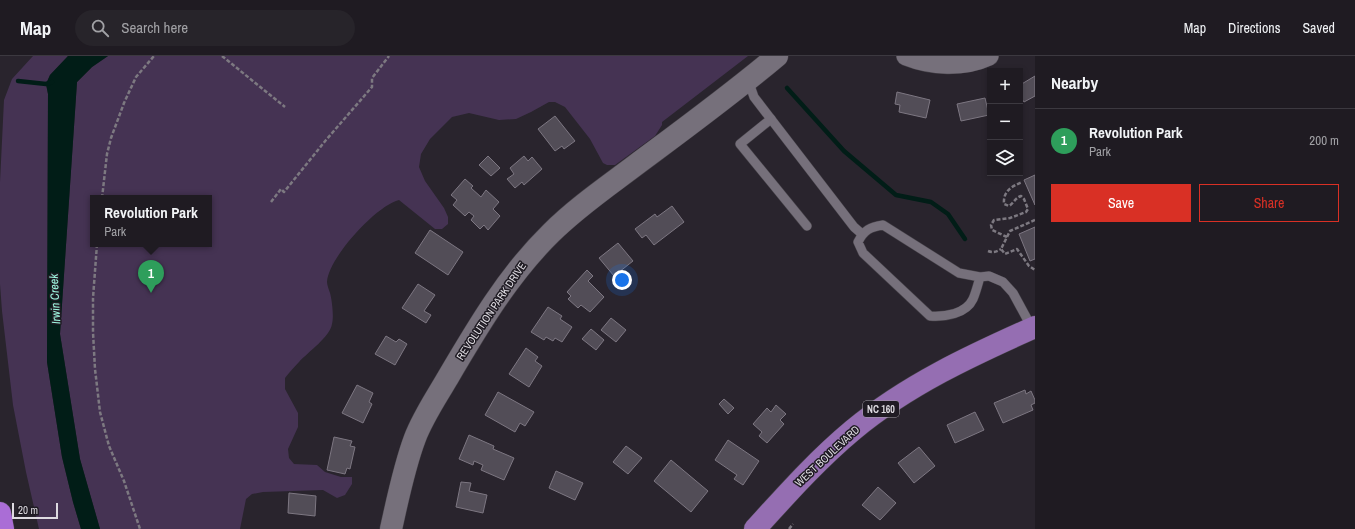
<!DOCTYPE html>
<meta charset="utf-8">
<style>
:root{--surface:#1f1b22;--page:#27242a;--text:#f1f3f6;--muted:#a1a1a5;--line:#3c3940;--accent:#d93025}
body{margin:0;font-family:"Archivo Narrow",sans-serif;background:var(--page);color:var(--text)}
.controls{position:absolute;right:12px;top:12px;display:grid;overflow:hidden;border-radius:0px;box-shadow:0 2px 6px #0003}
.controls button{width:36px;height:36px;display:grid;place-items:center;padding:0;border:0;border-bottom:1px solid var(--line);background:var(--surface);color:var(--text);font:20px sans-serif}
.scale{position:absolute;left:12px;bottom:10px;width:46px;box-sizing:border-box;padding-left:4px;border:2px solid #dedbe1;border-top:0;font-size:11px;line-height:14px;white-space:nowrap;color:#dedbe1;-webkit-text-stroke:3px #1f1b23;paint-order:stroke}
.you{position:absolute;left:622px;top:224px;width:14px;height:14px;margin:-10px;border:3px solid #fff;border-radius:50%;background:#1a73e8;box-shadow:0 0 0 6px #1a73e833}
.badge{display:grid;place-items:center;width:26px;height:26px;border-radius:50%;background:var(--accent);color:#fff;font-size:13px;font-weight:700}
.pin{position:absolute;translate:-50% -33px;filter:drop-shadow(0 1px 2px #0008)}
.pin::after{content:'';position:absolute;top:21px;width:14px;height:12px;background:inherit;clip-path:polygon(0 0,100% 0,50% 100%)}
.popup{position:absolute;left:90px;top:139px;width:122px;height:52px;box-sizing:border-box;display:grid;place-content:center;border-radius:0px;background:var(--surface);filter:drop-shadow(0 1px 3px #0005);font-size:13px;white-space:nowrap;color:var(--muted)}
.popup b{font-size:15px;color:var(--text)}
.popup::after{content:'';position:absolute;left:50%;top:100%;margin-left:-8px;border:8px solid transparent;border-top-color:var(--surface)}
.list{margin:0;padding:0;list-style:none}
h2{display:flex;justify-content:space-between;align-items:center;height:52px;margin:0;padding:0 16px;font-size:17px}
h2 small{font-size:13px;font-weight:400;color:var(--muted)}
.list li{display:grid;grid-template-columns:26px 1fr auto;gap:12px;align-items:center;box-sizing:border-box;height:64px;padding:0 16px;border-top:1px solid var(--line)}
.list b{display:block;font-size:15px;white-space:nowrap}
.list p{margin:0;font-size:13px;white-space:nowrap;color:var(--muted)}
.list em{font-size:13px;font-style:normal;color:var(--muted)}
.actions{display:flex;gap:8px;padding:12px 16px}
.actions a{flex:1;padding:9px 0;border:1px solid var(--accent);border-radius:0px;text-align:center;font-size:14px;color:var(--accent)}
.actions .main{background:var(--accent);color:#fff}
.icon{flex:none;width:22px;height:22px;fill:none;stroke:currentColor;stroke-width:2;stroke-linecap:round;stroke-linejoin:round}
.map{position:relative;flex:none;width:1035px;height:473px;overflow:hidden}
header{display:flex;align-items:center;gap:24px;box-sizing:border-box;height:56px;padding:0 20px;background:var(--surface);border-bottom:1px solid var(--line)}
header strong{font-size:19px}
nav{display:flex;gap:22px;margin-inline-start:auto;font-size:14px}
.search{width:280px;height:36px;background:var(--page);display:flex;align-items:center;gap:10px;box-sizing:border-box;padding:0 14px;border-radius:22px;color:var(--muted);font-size:15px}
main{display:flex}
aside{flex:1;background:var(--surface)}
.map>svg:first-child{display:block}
.green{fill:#453353;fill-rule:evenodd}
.water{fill:#011d17}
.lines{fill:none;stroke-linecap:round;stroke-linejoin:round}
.stream{stroke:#011d17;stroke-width:4.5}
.building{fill:#524d57;stroke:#7d7782}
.lane-casing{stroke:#47434a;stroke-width:10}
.street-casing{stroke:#47434a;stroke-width:20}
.secondary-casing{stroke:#47434a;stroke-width:23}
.primary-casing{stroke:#47434a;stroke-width:23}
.highway-casing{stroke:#47434a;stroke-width:23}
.path{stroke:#7d7981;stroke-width:2.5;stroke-dasharray:4 2;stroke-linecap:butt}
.lane{stroke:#76707b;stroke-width:9}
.street{stroke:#76707b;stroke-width:19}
.secondary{stroke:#76707b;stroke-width:22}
.primary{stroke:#956eb2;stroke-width:22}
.highway{stroke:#aa6dd6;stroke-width:22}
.labels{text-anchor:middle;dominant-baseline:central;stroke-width:3;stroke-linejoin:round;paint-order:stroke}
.shield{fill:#1f1b23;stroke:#a5a1a8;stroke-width:1}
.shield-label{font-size:10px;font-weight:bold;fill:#dedbe1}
.street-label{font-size:11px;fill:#dedbe1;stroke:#1f1b23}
.water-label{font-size:12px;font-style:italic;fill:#9ff9e2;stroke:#1f1b23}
</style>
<header>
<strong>Map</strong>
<div class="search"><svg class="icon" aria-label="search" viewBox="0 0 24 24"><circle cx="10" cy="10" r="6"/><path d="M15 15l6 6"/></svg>Search here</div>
<nav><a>Map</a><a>Directions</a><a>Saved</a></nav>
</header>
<main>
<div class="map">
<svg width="1035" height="473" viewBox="0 0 1035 473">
<rect width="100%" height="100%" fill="#29242d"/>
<!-- green -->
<g class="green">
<polygon points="33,0 68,0 50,19 46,28 48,38 47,306 62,401 73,446 81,473 39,473 26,416 13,349 2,255 0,228 0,126 4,44 12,23"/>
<path d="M108,0h640l-86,66v3l-7,11 -40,29h-8l-4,-2 -13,-24 -25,-32 -10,-5h-6l-18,10 -15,7 -17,1 -30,-7 -17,4 -22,22 -9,15 -2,13 6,14 19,27 4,9v7l-6,5h-7l-36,-29c-22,5 -71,58 -72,82 0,3 2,8 3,11 2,7 4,24 2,31 -2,13 -24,28 -33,38 -5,5 -10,11 -14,16v11l13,24v14l-10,22 1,9 5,6 23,1 8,7 16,5h11v7l-7,11 -8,3 -14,-8 -60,2 -11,2 -6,5 -6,30h-140l-20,-70 -20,-125 17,-252 15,-15zM93,142h116v46h-116z"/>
</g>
<!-- water -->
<polygon class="water" points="68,0 108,0 92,11 77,26 60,278 80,403 100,473 81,473 73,446 62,401 47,306 48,38 46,28 50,19"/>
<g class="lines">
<!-- stream -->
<g class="stream">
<polyline points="18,25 46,28 52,26"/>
<polyline points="787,32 844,95 896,139 931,146 948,158 965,183"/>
</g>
</g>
<!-- building -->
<g class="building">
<polygon points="1035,20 1035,40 1024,46 1020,40 1020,29"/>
<polygon points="897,36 930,44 926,62 899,56 900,49 895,48"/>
<polygon points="985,42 989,59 961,65 957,48"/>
<polygon points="555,60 575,85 564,93 562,90 555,95 538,73"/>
<polygon points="488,100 500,112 491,120 479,109"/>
<polygon points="524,100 528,105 532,101 542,113 524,129 522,126 515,132 507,123 514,118 510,112"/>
<polygon points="1035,119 1035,149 1024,124"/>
<polygon points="465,123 473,130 471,132 481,141 486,134 499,146 493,153 500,160 488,174 484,169 480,173 471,164 474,160 469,156 465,160 453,149 457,144 451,139"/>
<polygon points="672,150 684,166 654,189 646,179 642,182 635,173 655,158 657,161"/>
<polygon points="1035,171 1035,203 1030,205 1019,178"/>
<polygon points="430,174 463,196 448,219 415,197"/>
<polygon points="618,187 633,205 614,220 599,202"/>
<polygon points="587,214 593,220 588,225 604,241 590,256 581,249 578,252 568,243 571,240 567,236"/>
<polygon points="418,228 435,239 424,255 431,259 426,267 402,252"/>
<polygon points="548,251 562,260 560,263 572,271 562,286 555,282 553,285 546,281 544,284 531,276"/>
<polygon points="611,262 626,274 616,286 601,274"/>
<polygon points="591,273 604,284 596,294 582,283"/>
<polygon points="386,280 396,286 399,283 407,288 395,309 375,298"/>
<polygon points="526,292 538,301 535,305 542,310 529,331 509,318"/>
<polygon points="357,329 373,337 369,346 372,348 363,367 342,357"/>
<polygon points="1025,334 1026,338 1031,335 1035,344 1035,347 1031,349 1033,354 1003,367 994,347"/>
<polygon points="498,336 534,356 525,370 520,367 515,376 485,359"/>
<polygon points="724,343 734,352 728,358 719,348"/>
<polygon points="776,349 786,358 780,364 784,368 767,387 759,380 762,376 753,368 767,352 771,356"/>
<polygon points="975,356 984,374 955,387 947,369"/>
<polygon points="469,379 494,390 493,393 514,402 504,424 481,414 483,409 474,405 473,409 459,403"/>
<polygon points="334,381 352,385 350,390 355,391 350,413 347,412 345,418 327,414"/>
<polygon points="728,384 759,405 743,429 734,423 737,419 715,404"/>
<polygon points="626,390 642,402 628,418 613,406"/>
<polygon points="919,391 935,410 914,427 898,407"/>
<polygon points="671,404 708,435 691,456 654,425"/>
<polygon points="556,415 583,427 575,444 549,432"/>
<polygon points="461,426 471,427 469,435 487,439 483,457 456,451"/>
<polygon points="878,431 896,447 880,464 862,449"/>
<polygon points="289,437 316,440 315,460 288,457"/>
</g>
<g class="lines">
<!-- lane casing -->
<g class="lane-casing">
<g id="lane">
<polyline points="748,24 754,41 854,171 862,178"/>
<polyline points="771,63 740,88 807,170"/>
<path d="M980,221c-2,7 -4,15 -7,22 -7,15 -28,18 -43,17l-67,-63 -5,-11c6,-12 12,-15 25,-17l76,48 21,4 9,-1 14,6 10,11 19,35"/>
</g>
</g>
<!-- street casing -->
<g class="street-casing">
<path id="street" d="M906,0c25,10 57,12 83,0"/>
</g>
<!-- secondary casing -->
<g class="secondary-casing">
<path id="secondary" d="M391,473c7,-31 13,-62 24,-91 8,-21 21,-40 32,-59 30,-51 61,-104 104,-146 26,-26 57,-47 86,-69 47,-35 95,-70 140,-108"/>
</g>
<!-- primary casing -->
<g class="primary-casing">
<path id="primary" d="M755,473c32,-35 62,-69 98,-99 54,-45 119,-75 182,-103"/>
</g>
<!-- highway casing -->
<g class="highway-casing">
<polyline id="highway" points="0,457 3,473"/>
</g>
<!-- path -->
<g class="path">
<polyline points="222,0 285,51"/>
<polyline points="102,142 107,98 111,82 124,47 136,21 154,0"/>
<polyline points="271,146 281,133 284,136 326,84 372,31 372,22 389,0"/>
<polyline points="1035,164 1010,175 1001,193 1005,198 1017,193 1029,210 1035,214"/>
<path d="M1007,181l-15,-7 -1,-5 3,-5 16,-2 16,-6 2,-3 -4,-10 -3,-3c-6,2 -7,7 -12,10l-5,-2c-1,-13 7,-17 18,-22"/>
<polyline points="97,188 93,242 93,276 95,313 100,356 109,390 124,425 140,473"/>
<path d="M988,195c5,2 8,1 13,-2"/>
<polyline points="789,473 793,468"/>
</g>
<!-- lane -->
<use href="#lane" class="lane"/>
<!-- street -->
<use href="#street" class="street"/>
<!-- secondary -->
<use href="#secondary" class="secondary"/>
<!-- primary -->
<use href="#primary" class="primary"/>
<!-- highway -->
<use href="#highway" class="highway"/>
</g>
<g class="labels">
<!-- shield labels -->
<rect class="shield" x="863" y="345" width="36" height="16" rx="3"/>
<g class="shield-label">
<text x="881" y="353">NC 160</text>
</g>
<!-- street labels -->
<g class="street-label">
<text transform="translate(491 255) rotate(-56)">REVOLUTION PARK DRIVE</text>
<text transform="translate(827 400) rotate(-43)">WEST BOULEVARD</text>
</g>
<!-- water labels -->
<g class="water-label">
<text transform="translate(55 243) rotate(-93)">Irwin Creek</text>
</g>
</g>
</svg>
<div class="controls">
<button>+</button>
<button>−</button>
<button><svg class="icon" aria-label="layers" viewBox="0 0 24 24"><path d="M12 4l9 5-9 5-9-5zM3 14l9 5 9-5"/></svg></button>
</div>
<div class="scale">20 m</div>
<div class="you"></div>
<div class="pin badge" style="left:151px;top:237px;background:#2e9e5b">1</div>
<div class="popup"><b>Revolution Park</b>Park</div>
</div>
<aside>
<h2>Nearby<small></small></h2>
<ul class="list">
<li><span class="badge" style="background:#2e9e5b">1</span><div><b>Revolution Park</b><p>Park</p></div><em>200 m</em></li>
</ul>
<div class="actions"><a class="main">Save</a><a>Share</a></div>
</aside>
</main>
